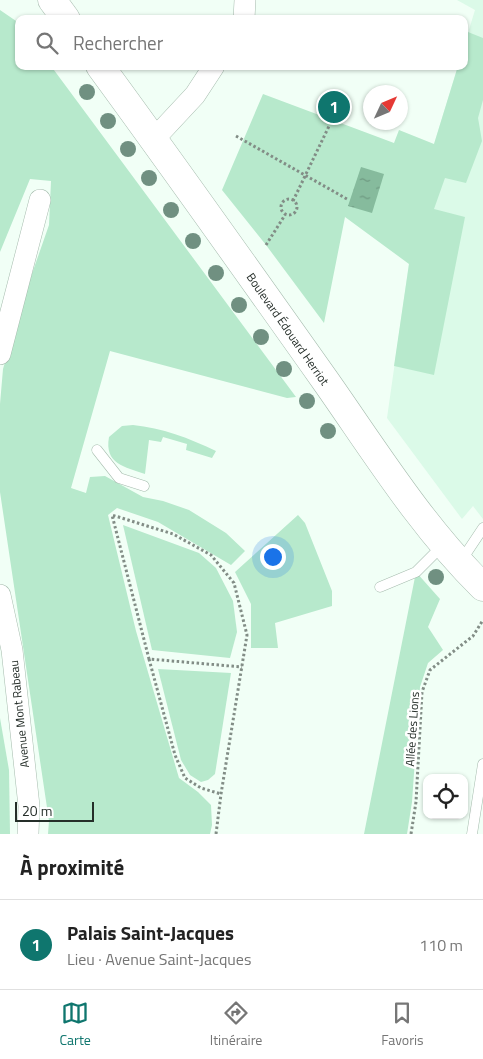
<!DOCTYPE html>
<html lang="fr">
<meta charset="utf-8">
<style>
:root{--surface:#fff;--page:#f6f6f6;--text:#222;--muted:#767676;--line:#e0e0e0;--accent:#0f766e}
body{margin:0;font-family:"Titillium Web",sans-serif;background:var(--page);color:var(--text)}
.controls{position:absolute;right:15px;bottom:15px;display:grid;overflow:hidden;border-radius:10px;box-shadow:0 1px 4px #0004}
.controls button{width:45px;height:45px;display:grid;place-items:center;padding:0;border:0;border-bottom:1px solid var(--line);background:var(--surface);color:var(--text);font:25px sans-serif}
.compass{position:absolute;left:363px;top:85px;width:45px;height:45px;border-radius:50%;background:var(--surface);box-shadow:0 1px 4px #0004;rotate:46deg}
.scale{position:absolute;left:15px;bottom:12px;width:79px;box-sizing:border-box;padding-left:5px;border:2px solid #252e29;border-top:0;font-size:14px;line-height:18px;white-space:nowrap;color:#252e29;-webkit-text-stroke:4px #fff;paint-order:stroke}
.you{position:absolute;left:272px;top:556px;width:18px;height:18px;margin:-12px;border:4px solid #fff;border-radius:50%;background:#1a73e8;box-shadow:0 0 0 8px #1a73e833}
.badge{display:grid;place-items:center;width:32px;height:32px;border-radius:50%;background:var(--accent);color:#fff;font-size:16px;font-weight:700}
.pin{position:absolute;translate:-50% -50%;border:2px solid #fff;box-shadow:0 1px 5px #0006}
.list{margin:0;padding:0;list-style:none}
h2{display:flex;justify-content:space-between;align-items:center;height:65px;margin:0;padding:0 20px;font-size:21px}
h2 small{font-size:16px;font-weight:400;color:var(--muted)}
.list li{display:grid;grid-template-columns:32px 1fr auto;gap:15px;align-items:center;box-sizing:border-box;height:90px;padding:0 20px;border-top:1px solid var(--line)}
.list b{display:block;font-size:19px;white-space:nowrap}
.list p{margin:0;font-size:16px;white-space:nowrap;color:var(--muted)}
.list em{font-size:16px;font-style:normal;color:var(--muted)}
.icon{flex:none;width:28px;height:28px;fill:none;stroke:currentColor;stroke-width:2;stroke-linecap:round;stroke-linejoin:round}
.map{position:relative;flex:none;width:483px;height:834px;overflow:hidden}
.search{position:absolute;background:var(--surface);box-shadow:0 1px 4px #0004;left:15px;right:15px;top:15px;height:55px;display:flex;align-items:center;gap:12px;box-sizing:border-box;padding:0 18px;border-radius:10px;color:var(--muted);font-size:19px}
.sheet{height:155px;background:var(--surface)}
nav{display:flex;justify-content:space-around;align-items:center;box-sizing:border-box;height:70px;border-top:1px solid var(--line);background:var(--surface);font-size:14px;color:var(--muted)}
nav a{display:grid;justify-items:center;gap:2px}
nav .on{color:var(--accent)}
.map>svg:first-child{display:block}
.built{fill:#dbfae8}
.green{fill:#b7e9cc}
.water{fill:url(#water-ripples)}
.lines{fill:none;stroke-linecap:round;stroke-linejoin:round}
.lane-casing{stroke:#a5bbad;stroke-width:11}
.street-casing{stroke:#a5bbad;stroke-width:22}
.secondary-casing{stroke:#a5bbad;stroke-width:29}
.path{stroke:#828d86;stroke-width:3;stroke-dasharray:2.5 2.5;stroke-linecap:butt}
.lane{stroke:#fff;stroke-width:10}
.street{stroke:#fff;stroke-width:21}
.secondary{stroke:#fff;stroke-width:28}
.tree{fill:#709081}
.labels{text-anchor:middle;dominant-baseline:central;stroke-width:5;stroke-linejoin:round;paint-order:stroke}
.street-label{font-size:12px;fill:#252e29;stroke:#fff}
</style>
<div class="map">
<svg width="483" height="834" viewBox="0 0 483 834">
<defs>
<pattern id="water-ripples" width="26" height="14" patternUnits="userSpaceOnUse" patternTransform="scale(1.25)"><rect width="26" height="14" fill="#86bb9d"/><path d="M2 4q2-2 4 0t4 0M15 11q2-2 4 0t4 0" fill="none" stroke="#6d9880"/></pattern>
</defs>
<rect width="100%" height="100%" fill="#f1fff6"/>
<!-- built -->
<polygon class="built" points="457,0 483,0 483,519 473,506 462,519 387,418 419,193 458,66 464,66 464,46 475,10"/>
<!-- green -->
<g class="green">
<polygon points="0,10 19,23 19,66 51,66 296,397 287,398 110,351 71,488 86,493 90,477 105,476 143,497 163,501 189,510 226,533 245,551 231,565 158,522 117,508 108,515 136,631 179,778 198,792 211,805 212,825 210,834 48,834 49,821 0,492 0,404 3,369 27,288 49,225 51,181 30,179 0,252"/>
<polygon points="468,32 483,38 483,100 478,118 482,141 466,183 445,178 434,209 465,217 434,375 394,366 409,264 345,217 324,323 266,245 222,190 263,94 394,143 399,130 434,144 458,66 464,66 464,46"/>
<path d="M133,425c29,3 56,13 83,26l-4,7 -26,-8 1,-6 -24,-7 -2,5 -12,-2 -4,34c-20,-7 -41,-10 -36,-37l13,-11z"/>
<polygon points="298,515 305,523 332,591 332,606 275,623 278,648 251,648 251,604 235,572"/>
<polygon points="123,525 199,553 216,568 233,601 237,632 230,658 152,650"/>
<polygon points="416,572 440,599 428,627 443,650 428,663 420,687 412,802 407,834 364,834"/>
<polygon points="158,669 231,673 215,774 208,780 201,782 190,775 181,760"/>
<polygon points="0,718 9,770 10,834 0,834"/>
</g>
<!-- water -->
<polygon class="water" points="361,167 384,174 372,213 348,206"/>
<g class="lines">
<!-- lane casing -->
<g class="lane-casing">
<g id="lane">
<polyline points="97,450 119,478 144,486"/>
<polyline points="461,561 483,528"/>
<polyline points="380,587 416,572 442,546"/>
<polyline points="472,834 483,764"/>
</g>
</g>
<!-- street casing -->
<g class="street-casing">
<g id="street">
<polyline points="244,19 245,0"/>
<polyline points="154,139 195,95 214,66"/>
<polyline points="0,354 40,200"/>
<polyline points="0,595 12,650 29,806 28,834"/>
</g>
</g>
<!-- secondary casing -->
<g class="secondary-casing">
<g id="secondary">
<polyline points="52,0 66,19"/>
<path d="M100,66c77,105 152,211 227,317 49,70 95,144 156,204"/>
</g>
</g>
<!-- path -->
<g class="path">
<polyline points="236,136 347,199"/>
<circle cx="289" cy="207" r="8"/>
<polyline points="293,201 332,120"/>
<polyline points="266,245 285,215"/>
<polyline points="149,659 175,755 185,778 201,788 221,794"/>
<polyline points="216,834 221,794 247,635 234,583 211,555 173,534 112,515 149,659 242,667"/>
<polyline points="411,834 416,802 422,692 430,670 473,636 483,620"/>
</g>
<!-- lane -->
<use href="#lane" class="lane"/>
<!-- street -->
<use href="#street" class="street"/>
<!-- secondary -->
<use href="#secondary" class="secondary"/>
</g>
<!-- trees -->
<g class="tree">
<circle cx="87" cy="92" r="8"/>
<circle cx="108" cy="121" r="8"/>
<circle cx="128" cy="149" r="8"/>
<circle cx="149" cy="178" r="8"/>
<circle cx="171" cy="210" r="8"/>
<circle cx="193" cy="241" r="8"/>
<circle cx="216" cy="273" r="8"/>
<circle cx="239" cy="305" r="8"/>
<circle cx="261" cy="337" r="8"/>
<circle cx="284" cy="369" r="8"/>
<circle cx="307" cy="401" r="8"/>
<circle cx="328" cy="431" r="8"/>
<circle cx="436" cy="577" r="8"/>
</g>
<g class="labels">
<!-- street labels -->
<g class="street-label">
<text transform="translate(288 329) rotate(55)">Boulevard Édouard Herriot</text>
<text transform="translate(19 714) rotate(-96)">Avenue Mont Rabeau</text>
<text transform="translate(412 729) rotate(-86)">Allée des Lions</text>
</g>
</g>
</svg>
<div class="controls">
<button><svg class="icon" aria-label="locate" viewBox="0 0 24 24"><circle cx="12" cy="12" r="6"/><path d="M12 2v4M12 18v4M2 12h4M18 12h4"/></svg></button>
</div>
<svg class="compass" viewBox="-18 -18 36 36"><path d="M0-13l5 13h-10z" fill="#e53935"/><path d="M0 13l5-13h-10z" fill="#767676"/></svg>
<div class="scale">20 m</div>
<div class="you"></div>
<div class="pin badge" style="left:334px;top:107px">1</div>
<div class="search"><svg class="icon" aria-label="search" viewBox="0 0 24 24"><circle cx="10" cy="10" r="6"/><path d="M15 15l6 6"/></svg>Rechercher</div>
</div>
<section class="sheet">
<h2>À proximité<small></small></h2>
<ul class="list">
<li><span class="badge">1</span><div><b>Palais Saint-Jacques</b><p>Lieu · Avenue Saint-Jacques</p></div><em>110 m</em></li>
</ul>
</section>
<nav>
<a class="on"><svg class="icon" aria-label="map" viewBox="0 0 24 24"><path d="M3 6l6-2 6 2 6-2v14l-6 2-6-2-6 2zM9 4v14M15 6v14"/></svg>Carte</a>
<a><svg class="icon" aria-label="directions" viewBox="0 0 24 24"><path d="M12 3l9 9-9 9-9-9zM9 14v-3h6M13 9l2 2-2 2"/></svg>Itinéraire</a>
<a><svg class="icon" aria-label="saved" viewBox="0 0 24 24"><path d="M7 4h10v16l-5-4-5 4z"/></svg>Favoris</a>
</nav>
